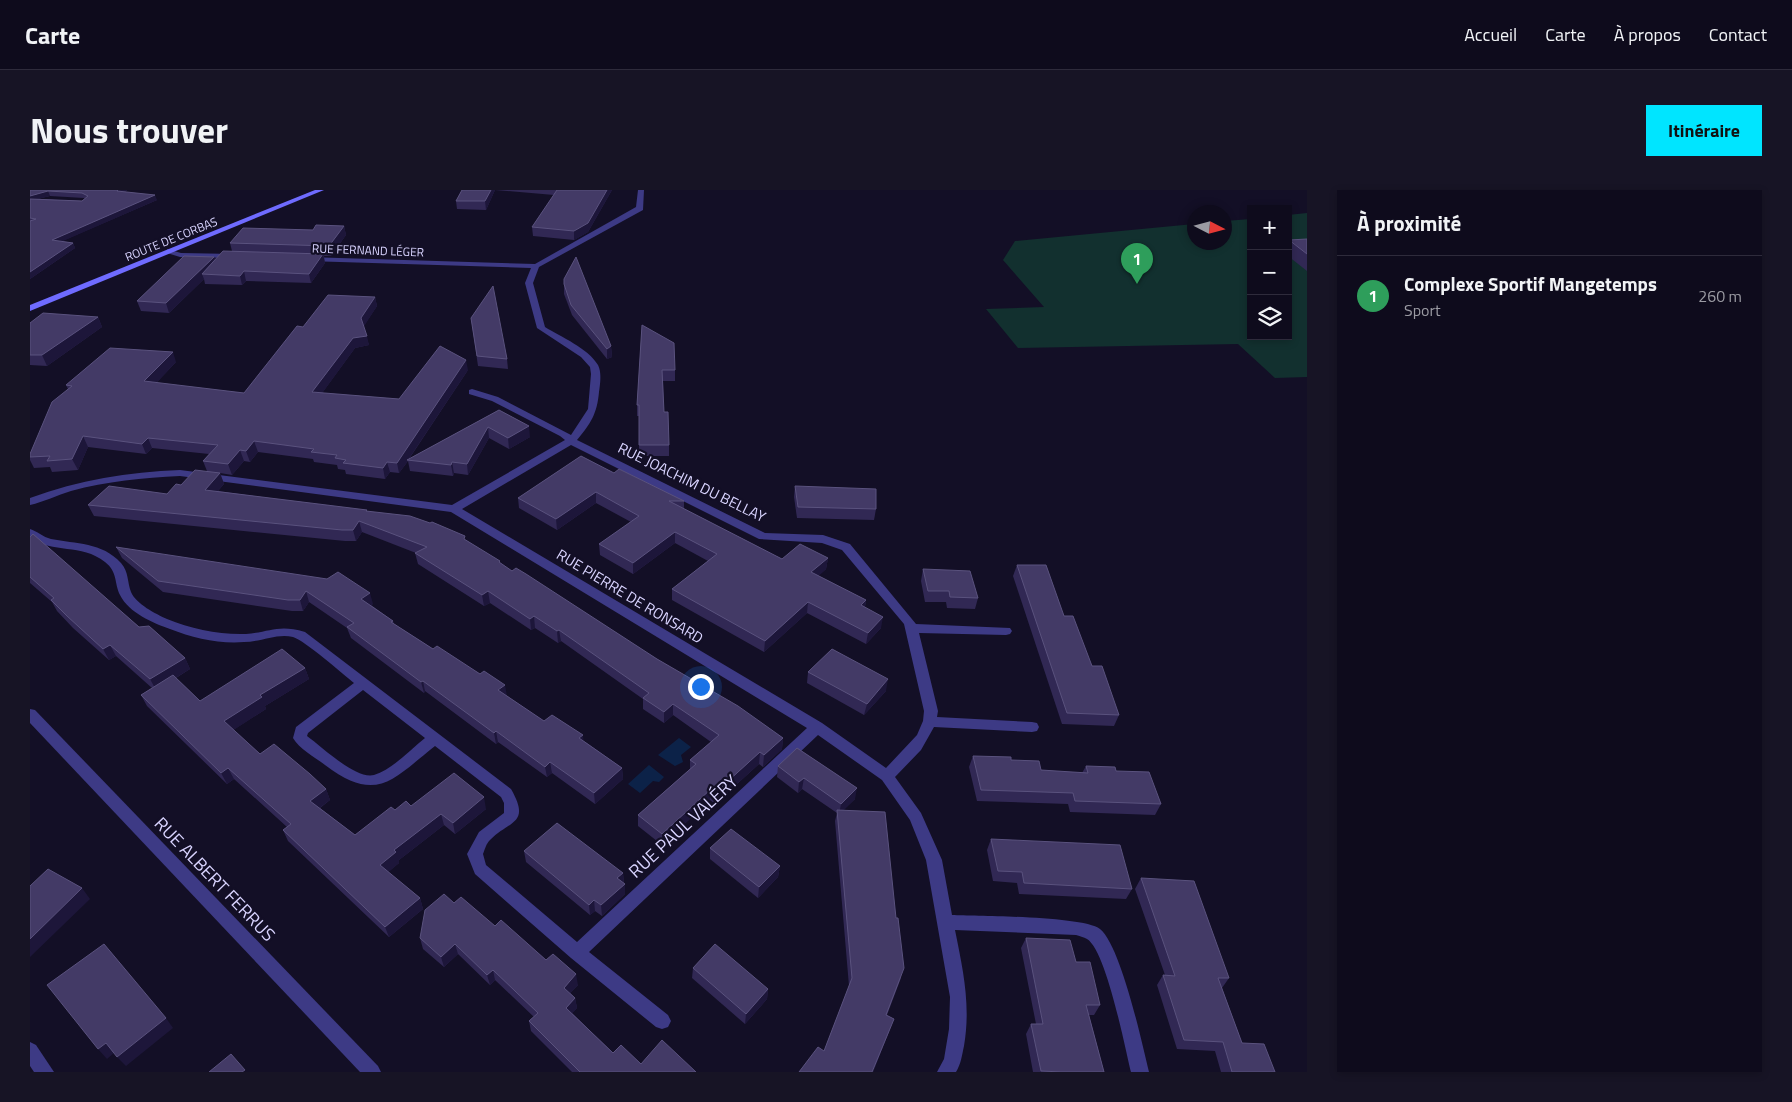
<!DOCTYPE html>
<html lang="fr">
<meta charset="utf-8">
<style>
:root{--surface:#0e0b1c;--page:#171425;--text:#f1f3f6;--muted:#9b9ba3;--line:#2e2b3b;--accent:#00e5ff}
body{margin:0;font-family:"Titillium Web",sans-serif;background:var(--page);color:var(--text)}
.controls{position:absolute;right:15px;top:15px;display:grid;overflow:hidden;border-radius:0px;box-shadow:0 2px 8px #0003}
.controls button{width:45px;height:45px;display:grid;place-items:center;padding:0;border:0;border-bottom:1px solid var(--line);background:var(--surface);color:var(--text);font:25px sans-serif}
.compass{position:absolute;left:1157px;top:15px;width:45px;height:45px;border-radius:50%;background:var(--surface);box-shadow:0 2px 8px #0003;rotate:96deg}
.you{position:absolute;left:670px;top:496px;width:18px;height:18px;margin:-12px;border:4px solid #fff;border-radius:50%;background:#1a73e8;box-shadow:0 0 0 8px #1a73e833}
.badge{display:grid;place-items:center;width:32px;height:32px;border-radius:50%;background:var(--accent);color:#fff;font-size:16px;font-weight:700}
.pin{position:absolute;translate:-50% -41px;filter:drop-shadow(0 1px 2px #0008)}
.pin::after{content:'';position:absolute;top:26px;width:18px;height:15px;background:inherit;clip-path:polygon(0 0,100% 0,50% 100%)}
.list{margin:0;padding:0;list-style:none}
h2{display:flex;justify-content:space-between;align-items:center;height:65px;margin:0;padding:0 20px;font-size:21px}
h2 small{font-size:16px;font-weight:400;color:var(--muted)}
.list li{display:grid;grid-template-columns:32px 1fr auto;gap:15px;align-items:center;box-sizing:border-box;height:80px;padding:0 20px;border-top:1px solid var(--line)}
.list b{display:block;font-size:19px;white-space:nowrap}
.list p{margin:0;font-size:16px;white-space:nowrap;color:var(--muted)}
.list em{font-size:16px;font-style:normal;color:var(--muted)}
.icon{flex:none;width:28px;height:28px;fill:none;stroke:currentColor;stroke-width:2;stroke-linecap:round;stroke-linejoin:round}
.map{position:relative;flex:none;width:1277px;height:882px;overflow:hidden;border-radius:0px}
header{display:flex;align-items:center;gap:30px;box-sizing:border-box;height:70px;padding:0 25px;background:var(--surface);border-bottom:1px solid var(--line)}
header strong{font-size:24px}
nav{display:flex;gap:28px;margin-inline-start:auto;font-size:18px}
.intro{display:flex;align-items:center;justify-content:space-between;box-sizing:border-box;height:120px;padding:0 30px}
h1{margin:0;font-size:35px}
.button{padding:12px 22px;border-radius:0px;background:var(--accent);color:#111;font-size:18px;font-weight:700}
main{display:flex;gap:30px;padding:0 30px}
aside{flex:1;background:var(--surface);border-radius:0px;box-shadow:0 2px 8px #0003}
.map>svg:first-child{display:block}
.green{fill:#12302f}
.water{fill:#0c2248}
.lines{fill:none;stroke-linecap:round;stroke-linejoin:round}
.street{fill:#3d3a85;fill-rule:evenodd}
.secondary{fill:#6f6bff;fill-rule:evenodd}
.wall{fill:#312854;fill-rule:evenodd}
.shaded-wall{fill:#1d163a}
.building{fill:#433a66;stroke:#5a527e}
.labels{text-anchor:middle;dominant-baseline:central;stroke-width:4.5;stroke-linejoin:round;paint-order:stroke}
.far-street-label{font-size:12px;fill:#d9d4ff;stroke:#130f26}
.street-label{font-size:15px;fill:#d9d4ff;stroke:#130f26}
.near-street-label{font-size:18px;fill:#d9d4ff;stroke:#130f26}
</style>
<header>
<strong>Carte</strong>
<nav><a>Accueil</a><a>Carte</a><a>À propos</a><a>Contact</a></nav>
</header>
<div class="intro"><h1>Nous trouver</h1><a class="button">Itinéraire</a></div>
<main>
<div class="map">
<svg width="1277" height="882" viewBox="0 0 1277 882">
<rect width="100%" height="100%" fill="#130f26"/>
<!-- green -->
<polygon class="green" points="1277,23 1277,187 1245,188 1208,154 988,158 956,119 1014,117 973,70 985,51 1164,34 1164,52 1194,52 1195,31 1221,29 1221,146 1258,146 1258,25"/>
<!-- water -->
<g class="water">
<polygon points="649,548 661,557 651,565 653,572 645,576 628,565"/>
<polygon points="619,575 634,587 629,592 623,591 610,603 598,594"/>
</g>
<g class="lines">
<!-- street -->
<g class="street">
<path d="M608,0h6l-1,20 -104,57 -6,16 12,44c16,10 43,21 53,38 4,8 2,19 1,27 -2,22 -8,31 -22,48l188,93 58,2 27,9 66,80 94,4 2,3 -2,3 -4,1 -87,-2 19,78 -1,6 95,5 5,1 2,4 -2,4 -5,1 -98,-5 -13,23 -26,27 26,36 21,47 10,55c26,1 131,1 148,14 21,17 42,114 49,143h-18c-6,-24 -25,-122 -44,-133 -3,-2 -8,-3 -11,-4l-121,-5c8,40 16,75 9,116 -2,9 -3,18 -8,26h-19l7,-13 5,-30 1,-32 -24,-137 -16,-40 -28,-40 -64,-45 -229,217 79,63 3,6 -3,6 -6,2 -6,-2 -85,-69 -96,-84 -8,-20 12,-22 25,-19v-10l-3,-6 -66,-51c-43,34 -58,58 -110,19 -9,-7 -26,-16 -32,-27l3,-11 58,-44c-11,-9 -50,-43 -61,-46 -16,-4 -32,5 -49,5 -25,2 -51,-4 -74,-13 -17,-6 -41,-16 -50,-34 -6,-12 -2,-23 -15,-33 -24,-19 -52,-8 -75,-24v-9c7,2 13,8 21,10 25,5 51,3 70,24 8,9 6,19 10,29 5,12 25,22 36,27 24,10 53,16 79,15 25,-2 32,-10 59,-2l206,157c20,35 -1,31 -21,51 -4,4 -5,9 -7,14l3,11 91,77 230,-214 -356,-216 -271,-36c-37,2 -73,5 -109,15 -14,4 -27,11 -41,14v-7c49,-18 98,-26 150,-28l272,35 113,-65 -5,-4 -68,-35 -23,-7v-4l3,-1 26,8 73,38 17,-26 3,-35 -1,-7 -9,-10 -44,-29 -12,-45 6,-15 -224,-7 -4,-2 4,-2 228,7 101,-57zM541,255l188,94 63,4 20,7 62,74 20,87 -1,10 -6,14 -31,33 -64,-45 -360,-214zM333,500l62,48c-15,12 -32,31 -51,37 -18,5 -53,-29 -67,-39l1,-3z"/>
<polygon points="137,59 151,63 205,64 209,66 205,68 150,67 137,63"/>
<polygon points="0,519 5,520 348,876 351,882 330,882 0,533"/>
<polygon points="0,852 6,855 24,882 4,882 0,876"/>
</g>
<!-- secondary -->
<polygon class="secondary" points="285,0 294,0 0,121 0,115"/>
</g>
<!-- wall -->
<g class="wall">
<path d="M0,0h97l-2,2 32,8 -95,41 11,2 2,5 -45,31zM20,6l34,2 1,1 -3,2 -45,-2z"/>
<polygon points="432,0 582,0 558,42 544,50 503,46 502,37 524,5 465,0 456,20 427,19 426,11"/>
<polygon points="314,36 316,45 301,66 294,66 295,73 281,93 216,91 212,95 175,94 174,89 139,123 111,121 107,111 184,67 185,70 202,61 200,53"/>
<polygon points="1277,49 1277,81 1258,66 1258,52 1259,50"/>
<polygon points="534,89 581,156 582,167 577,169 542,125 534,104"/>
<polygon points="345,107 347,116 333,137 339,155 325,158 292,203 369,209 438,180 379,269 469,220 500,247 479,259 459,248 438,285 424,283 423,286 380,281 378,271 369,283 360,282 355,289 316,284 315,280 308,279 307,275 284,272 283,269 228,262 220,272 214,271 202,285 190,283 194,294 188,301 338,322 436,350 482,381 627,469 753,548 752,559 733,577 729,574 685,614 680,610 632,655 608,636 608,625 660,579 660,570 681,552 643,525 634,533 613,519 613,509 531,451 528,453 505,438 501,440 460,413 454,416 388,374 385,363 386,363 332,342 326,351 315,351 64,326 58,315 137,304 151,295 177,281 173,271 179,264 122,258 116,264 58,257 48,280 22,282 20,277 4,278 0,270 0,264 38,199 36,195 146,172 126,193 214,203 273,137"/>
<polygon points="68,127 72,137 17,176 0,175 0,133"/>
<polygon points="441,128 477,169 478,179 448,176"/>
<polygon points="612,135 645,180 645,191 633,191 634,222 639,255 639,266 609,266 609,226 607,226 607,215"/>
<polygon points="584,283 654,311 654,319 752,369 798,368 796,379 788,386 836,410 835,417 851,438 836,454 777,423 734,462 642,410 642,399 678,371 645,353 603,384 570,365 569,354 601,332 566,313 527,340 489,318 488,308"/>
<polygon points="765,296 846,319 844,330 767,328 764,307"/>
<polygon points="0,347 109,437 155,468 160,479 146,488 170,511 275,478 279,489 235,516 236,519 203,540 230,564 296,599 300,610 290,618 325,645 365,620 381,616 456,619 425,644 414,635 369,670 369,673 358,682 390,708 393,719 359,747 258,651 253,640 257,637 204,589 197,594 117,516 111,505 122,498 86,466 79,470 43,438 27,421 22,412 0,393"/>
<polygon points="86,357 343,414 341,415 363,431 364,434 477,506 514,531 554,551 592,578 593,589 565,614 522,583 517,587 468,552 466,554 395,501 394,503 321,448 317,438 279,412 273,421 262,421 133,402 92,368"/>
<polygon points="987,375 1034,426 1089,525 1084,536 1032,534 983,386"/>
<polygon points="893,379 948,408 945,419 917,418 916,412 895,412 891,391"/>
<polygon points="778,482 856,501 834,525 777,493"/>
<polygon points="943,566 981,570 1011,580 1052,583 1056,576 1086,581 1131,614 1125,625 1040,622 1038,614 947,611 939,577"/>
<polygon points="748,576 825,609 813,620 871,788 857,825 864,829 843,882 769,882 794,861 819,796 805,631 807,623 772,599 768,603 747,587"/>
<polygon points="961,649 1102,699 1096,709 989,704 987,693 963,691 957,660"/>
<polygon points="680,658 750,676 748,687 728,708 680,669"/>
<polygon points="494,661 593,683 595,704 572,726 565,721 560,725 496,672"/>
<polygon points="1111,688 1199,788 1192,798 1212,853 1245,882 1191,882 1185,861 1147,859 1127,795 1133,785 1135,785 1105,699"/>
<polygon points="424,713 465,736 516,770 548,795 540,803 545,808 547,818 542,823 583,863 611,874 666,882 542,882 501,841 499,831 504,827 465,790 460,795 428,764 414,777 393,759 390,748"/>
<polygon points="996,748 1046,772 1070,815 1064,825 1059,825 1074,882 1003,882 996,844 1001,834 1006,834 991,758"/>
<polygon points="663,778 738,799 737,809 715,834 662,788"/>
</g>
<!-- shaded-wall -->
<g class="shaded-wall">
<polygon points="88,0 97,0 89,6 87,1"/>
<polygon points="461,0 465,0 456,20 455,11"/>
<polygon points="577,0 582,0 558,42 544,50 544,41"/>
<polygon points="18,1 20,6 0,11 0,6"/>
<polygon points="125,5 127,10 24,55 22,50"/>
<polygon points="314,36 316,45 301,66 299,56"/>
<polygon points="43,53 45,58 0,89 0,82"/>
<polygon points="293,64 295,73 281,93 279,84"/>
<polygon points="184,67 187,76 172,84 174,89 139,123 136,113"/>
<polygon points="214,81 216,91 212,95 210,86"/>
<polygon points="345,107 347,116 333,138 331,128"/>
<polygon points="68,127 72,137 17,176 12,165"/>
<polygon points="337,146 339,155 325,158 285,213 282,202 323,148"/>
<polygon points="581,156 582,167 577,169 577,159"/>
<polygon points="143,162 146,172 118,202 114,191"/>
<polygon points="436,170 438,180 378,270 377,270 378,271 369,283 367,273"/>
<polygon points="499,236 500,247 479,259 478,248"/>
<polygon points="458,237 459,248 438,285 437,274"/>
<polygon points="53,246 58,257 48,280 42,269"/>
<polygon points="118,248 122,258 116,264 112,254"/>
<polygon points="224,251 228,262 220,272 216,261"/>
<polygon points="210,260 214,271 202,285 198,274"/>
<polygon points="357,272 360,282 355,289 353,278"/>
<polygon points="422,272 424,283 423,286 421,275"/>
<polygon points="190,283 194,294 179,311 175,300"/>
<polygon points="566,302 566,313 527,340 526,329"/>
<polygon points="329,331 332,342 326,351 323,340"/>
<polygon points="645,342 645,353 603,384 603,373"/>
<polygon points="798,368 796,379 780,394 781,382"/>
<polygon points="276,401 279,412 273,421 270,410"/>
<polygon points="458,401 460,413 454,416 452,405"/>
<polygon points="340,403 343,414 334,419 331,409"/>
<polygon points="836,410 834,422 831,415"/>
<polygon points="778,412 777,423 734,462 735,451"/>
<polygon points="504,426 505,438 501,440 500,429"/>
<polygon points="853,427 851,438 836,454 838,443"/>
<polygon points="529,440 531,451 528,453 527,441"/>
<polygon points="80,455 86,466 79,470 73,459"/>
<polygon points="155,468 160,479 126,500 120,489"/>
<polygon points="275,478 279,489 235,516 236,519 199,543 194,531 230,505"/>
<polygon points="858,489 856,501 834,525 837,514"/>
<polygon points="393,491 395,501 394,503 391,492"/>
<polygon points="475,495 477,506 468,500"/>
<polygon points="643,514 643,525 634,533 634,522"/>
<polygon points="466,541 468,552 466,554 464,543"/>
<polygon points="553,545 554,556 549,548"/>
<polygon points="753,548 752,559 733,577 734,565"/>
<polygon points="730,562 729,574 685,614 685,603"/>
<polygon points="520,572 522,583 517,587 515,577"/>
<polygon points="198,578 204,589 197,594 191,583"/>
<polygon points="592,578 593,589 565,614 564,603"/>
<polygon points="774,588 772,599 768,603 769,592"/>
<polygon points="827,598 825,609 809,625 811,614"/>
<polygon points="296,599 300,610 284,622 280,611"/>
<polygon points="681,599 680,610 632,655 632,644"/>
<polygon points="454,607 456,619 425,644 423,633"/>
<polygon points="411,624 414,635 369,670 369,673 354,686 350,675 364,660"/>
<polygon points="750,676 748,687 728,708 729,697"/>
<polygon points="593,683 594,694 587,688"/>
<polygon points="595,694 595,704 572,726 571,715"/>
<polygon points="52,698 60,709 0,767 0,749"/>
<polygon points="390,708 393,719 359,747 355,737"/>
<polygon points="564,710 565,721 560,725 559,715"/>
<polygon points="425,754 428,764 414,777 411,767"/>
<polygon points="463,780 465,790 460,795 457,785"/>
<polygon points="546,784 548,795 535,808 534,798"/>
<polygon points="738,799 737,809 715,834 716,824"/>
<polygon points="545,808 547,818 538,828 536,818"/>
<polygon points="136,828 143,838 96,876 87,867"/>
<polygon points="864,829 843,882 842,882"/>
<polygon points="76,853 85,862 77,869 68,859"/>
</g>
<!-- building -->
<g class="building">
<polygon points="0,0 88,0 87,1 125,5 22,50 43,53 0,82 0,31 6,29 0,28 0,9 52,11 58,6 52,3 18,1 0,6"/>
<polygon points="432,0 461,0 455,11 426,11"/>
<polygon points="527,0 577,0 558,33 544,41 502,37"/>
<polygon points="286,35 314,36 299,56 200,53 213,38 283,40"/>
<polygon points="1277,49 1277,64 1259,50"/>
<polygon points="193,61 293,64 279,84 214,81 210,86 172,84"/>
<polygon points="154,66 184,67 136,113 107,111"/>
<polygon points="546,67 581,156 577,159 541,115 534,94 534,89"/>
<polygon points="463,96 477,169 447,166 441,128"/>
<polygon points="298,105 345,107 331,128 337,146 323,148 282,202 369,209 410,156 436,170 367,273 357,272 353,278 313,273 316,270 305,268 307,265 281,262 284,259 224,251 216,261 210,260 198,274 173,271 188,255 118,248 112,254 53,246 42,269 17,271 20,266 0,267 0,264 22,212 42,196 36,195 80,158 143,162 114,191 214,203 267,136 273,137"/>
<polygon points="13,123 68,127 12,165 0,165 0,133"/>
<polygon points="612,135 644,153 645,180 632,180 634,222 638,222 639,255 609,255 609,215 607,215"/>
<polygon points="469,220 499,236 478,248 458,237 437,274 422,272 421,275 377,270"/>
<polygon points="551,266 584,283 589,279 654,311 639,311 752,369 770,354 798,368 781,382 836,410 831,415 853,427 838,443 778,412 735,451 642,399 687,364 645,342 603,373 569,354 609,326 566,302 526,329 488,308"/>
<polygon points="165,280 190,283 175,300 337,320 336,321 380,326 400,333 402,332 435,346 434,349 470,371 469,372 482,381 486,378 496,384 627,469 708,516 753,548 734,565 730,562 685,603 681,599 632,644 608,625 666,574 660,570 689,545 643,514 634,522 613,508 619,503 529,440 527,441 504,426 500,429 458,401 452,405 385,363 397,357 329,331 323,340 312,340 58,315 79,296 137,304 146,294 151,295"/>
<polygon points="765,296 846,299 846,319 768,317"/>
<polygon points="3,344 109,437 119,436 155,468 120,489 80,455 73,459 37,426 21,410 24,408 0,387 0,347"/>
<polygon points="86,357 297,389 308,382 340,403 331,409 363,431 361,432 403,459 407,456 450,484 454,481 475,495 468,500 514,531 522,525 553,545 549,548 592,578 564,603 520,572 515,577 466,541 464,543 393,491 391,492 317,437 324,433 276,401 270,410 258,410 128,391"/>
<polygon points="987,375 1016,375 1034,426 1043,426 1062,476 1072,476 1089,525 1037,523"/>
<polygon points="893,379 940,381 948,408 920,407 919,401 898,401"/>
<polygon points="252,459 275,478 230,505 232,507 194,531 230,564 244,554 280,584 296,599 280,611 325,645 361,617 365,620 376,611 381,616 424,583 454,607 423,633 411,624 364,660 366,662 350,675 390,708 355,737 253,640 261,634 198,578 191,583 111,505 143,485 170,511"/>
<polygon points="802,459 858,489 837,514 778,482"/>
<polygon points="767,558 827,598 811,614 774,588 769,592 748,576"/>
<polygon points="943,566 981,567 981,570 1009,571 1011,580 1058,583 1056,576 1085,577 1086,581 1119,582 1131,614 1045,611 1043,603 951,600"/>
<polygon points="807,620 855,622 866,728 868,728 874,778 856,825 864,829 842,882 769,882 788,857 794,861 822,788"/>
<polygon points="527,633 593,683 587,688 595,694 571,715 564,710 559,715 494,661"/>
<polygon points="701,639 750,676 729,697 680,658"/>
<polygon points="961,649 1090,655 1102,699 994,693 992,682 968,681"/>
<polygon points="18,679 52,698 0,749 0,696"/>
<polygon points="1111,688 1164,691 1199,788 1188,788 1212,853 1234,854 1245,882 1202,882 1193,852 1154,850 1133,785 1145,786"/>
<polygon points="414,704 424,713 431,707 465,736 471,730 516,770 523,764 546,784 534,798 545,808 536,818 583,863 591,855 611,874 632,850 666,882 550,882 499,831 508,823 463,780 457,785 425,754 411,767 390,748 395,720"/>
<polygon points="996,748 1040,750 1046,772 1060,772 1070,815 1056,815 1074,882 1032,882 1011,881 1001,834 1013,834"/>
<polygon points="74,754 136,828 87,867 76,853 68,859 17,795"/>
<polygon points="685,754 738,799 716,824 663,778"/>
<polygon points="201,864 215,880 212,882 179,882"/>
</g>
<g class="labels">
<!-- far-street labels -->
<g class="far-street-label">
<text transform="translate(141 49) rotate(-22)">ROUTE DE CORBAS</text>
<text transform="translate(338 60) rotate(2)">RUE FERNAND LÉGER</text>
</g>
<!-- street labels -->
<g class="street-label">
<text transform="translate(662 292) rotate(26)">RUE JOACHIM DU BELLAY</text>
<text transform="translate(600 406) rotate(31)">RUE PIERRE DE RONSARD</text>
</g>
<!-- near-street labels -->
<g class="near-street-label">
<text transform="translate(653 636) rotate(-43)">RUE PAUL VALÉRY</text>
<text transform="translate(185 689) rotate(46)">RUE ALBERT FERRUS</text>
</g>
</g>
</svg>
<div class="controls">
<button>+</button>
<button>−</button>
<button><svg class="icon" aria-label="layers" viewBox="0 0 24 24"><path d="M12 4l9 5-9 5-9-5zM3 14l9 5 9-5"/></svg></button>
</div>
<svg class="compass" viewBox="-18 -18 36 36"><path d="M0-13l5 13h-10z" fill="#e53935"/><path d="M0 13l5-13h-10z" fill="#9b9ba3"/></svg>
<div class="you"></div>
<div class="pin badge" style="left:1107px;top:94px;background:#2e9e5b">1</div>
</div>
<aside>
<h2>À proximité<small></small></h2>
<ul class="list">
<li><span class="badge" style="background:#2e9e5b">1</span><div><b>Complexe Sportif Mangetemps</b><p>Sport</p></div><em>260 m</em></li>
</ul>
</aside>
</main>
